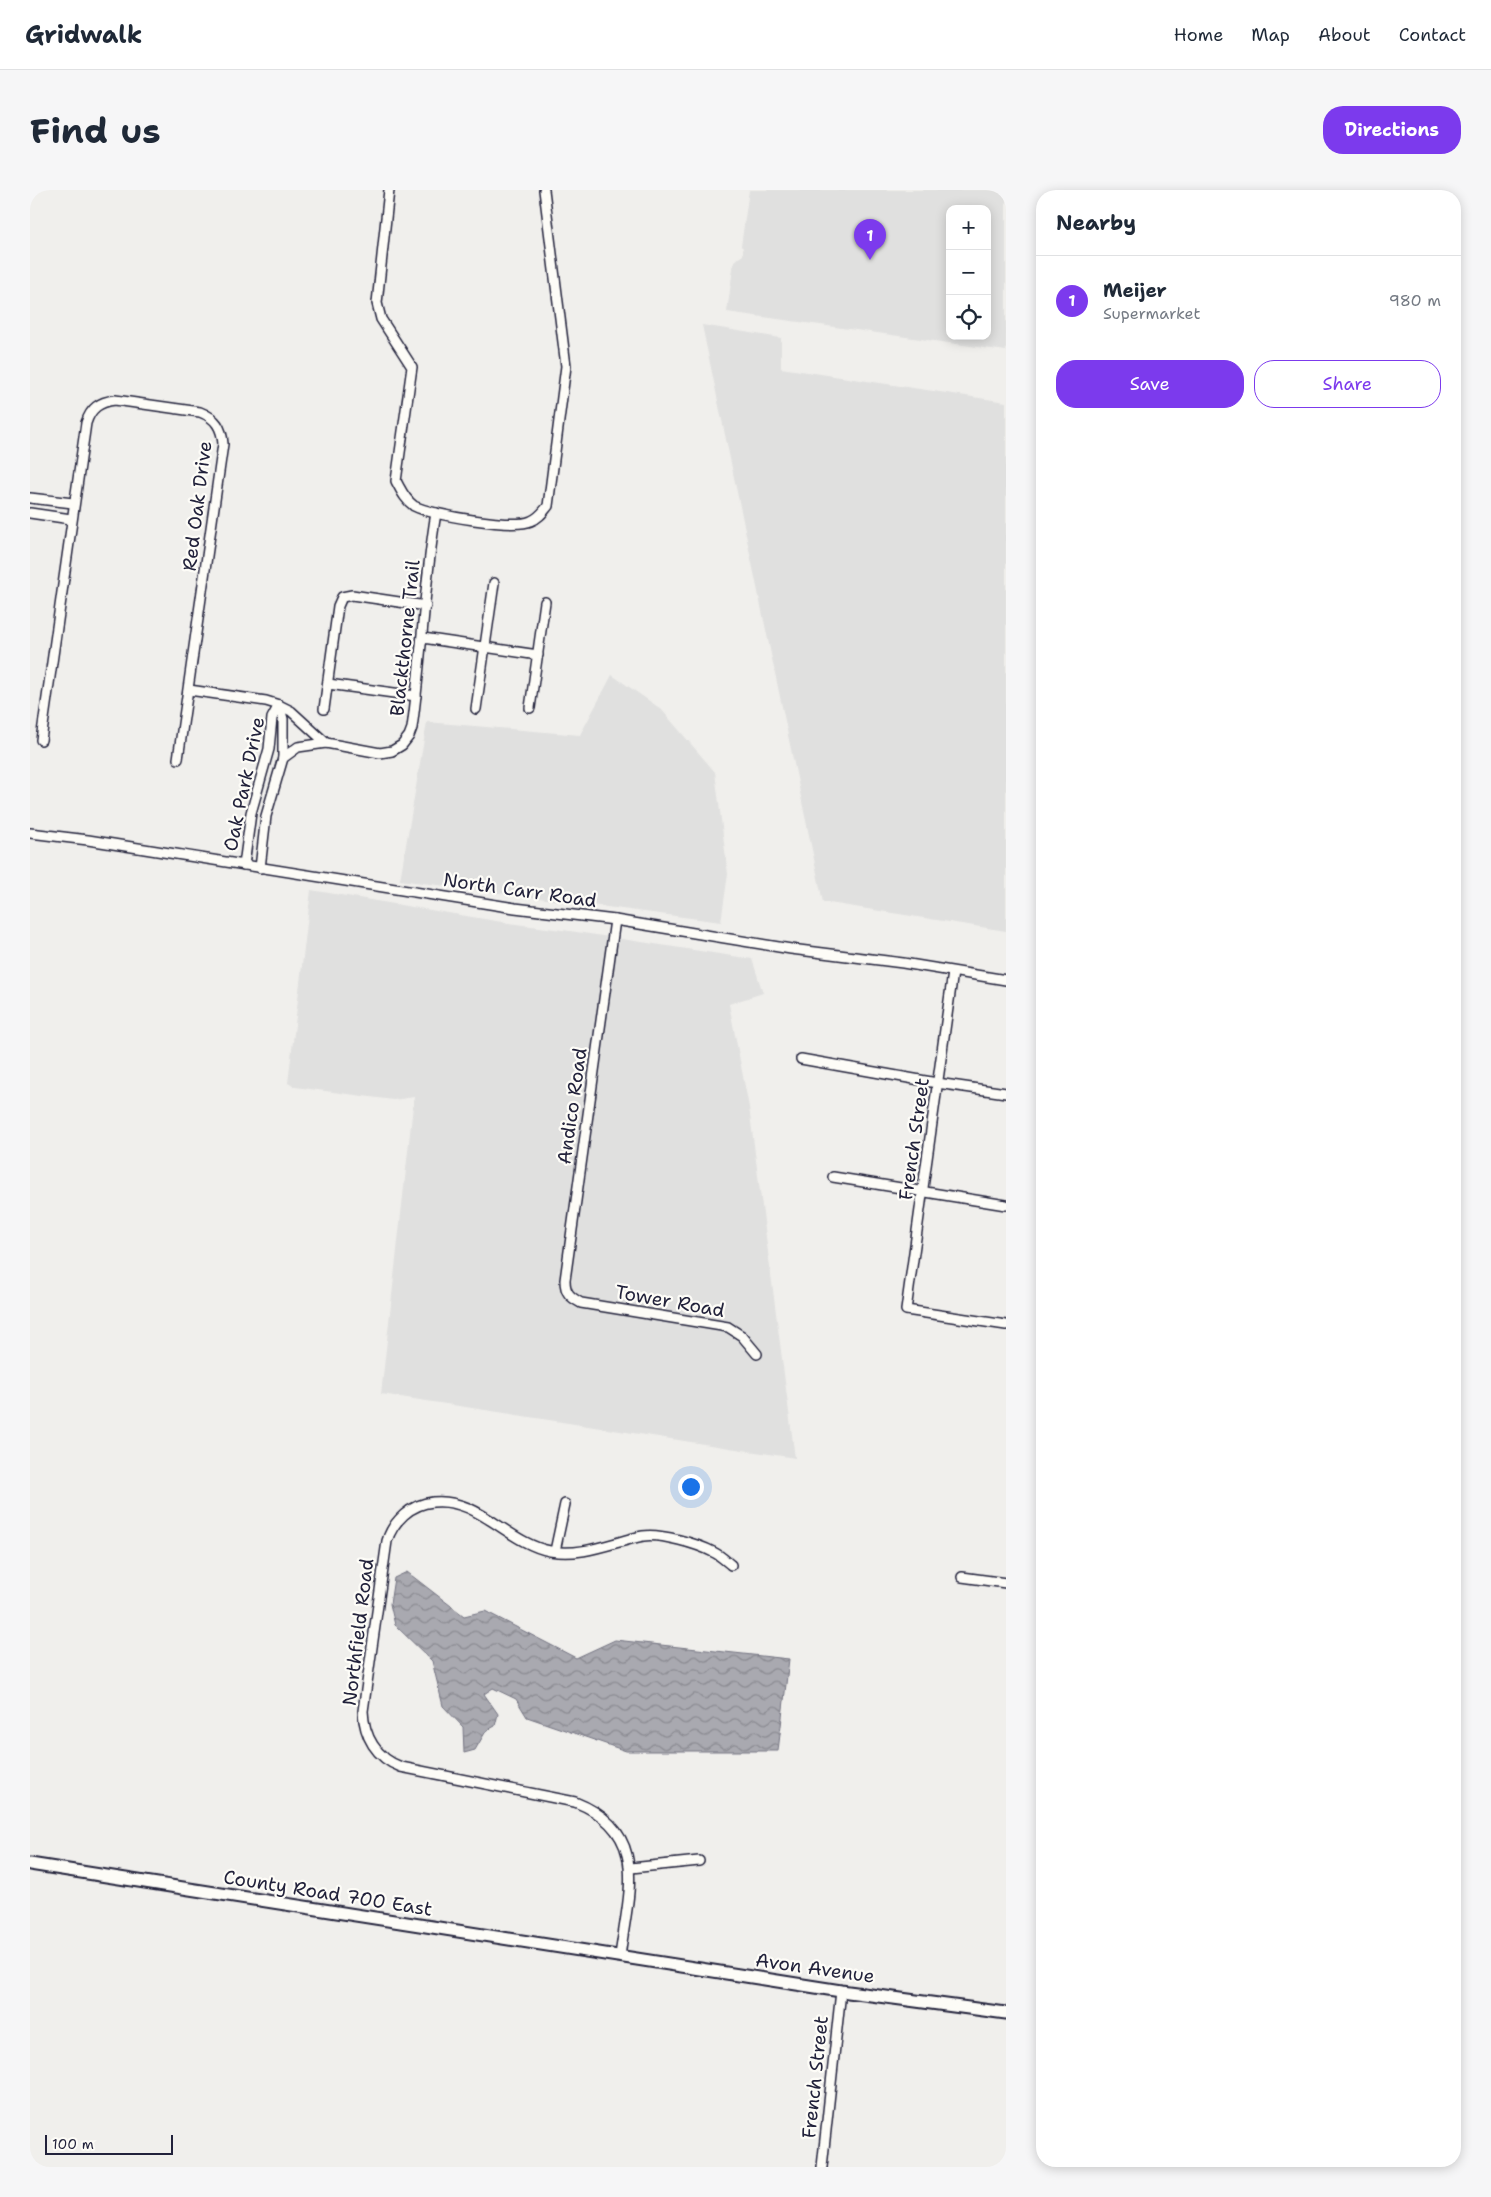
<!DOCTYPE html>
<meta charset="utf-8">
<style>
:root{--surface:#fff;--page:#f6f6f7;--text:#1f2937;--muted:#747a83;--line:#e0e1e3;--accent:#7c3aed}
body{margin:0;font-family:"Shantell Sans",sans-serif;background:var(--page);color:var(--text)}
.controls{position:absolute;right:15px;top:15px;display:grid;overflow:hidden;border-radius:10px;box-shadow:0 2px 12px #0003}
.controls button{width:45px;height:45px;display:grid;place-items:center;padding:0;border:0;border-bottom:1px solid var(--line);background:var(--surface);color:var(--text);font:25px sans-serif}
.scale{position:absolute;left:15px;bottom:12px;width:128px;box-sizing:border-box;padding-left:5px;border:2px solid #22223b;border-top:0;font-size:14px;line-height:18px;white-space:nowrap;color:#22223b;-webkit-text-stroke:4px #fdfcf7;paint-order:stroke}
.you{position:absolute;left:660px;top:1296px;width:18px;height:18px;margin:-12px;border:4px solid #fff;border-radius:50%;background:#1a73e8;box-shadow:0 0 0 8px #1a73e833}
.badge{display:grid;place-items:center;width:32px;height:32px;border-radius:50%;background:var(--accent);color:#fff;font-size:16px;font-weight:700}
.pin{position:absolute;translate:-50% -41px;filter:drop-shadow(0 1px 2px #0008)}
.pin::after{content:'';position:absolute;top:26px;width:18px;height:15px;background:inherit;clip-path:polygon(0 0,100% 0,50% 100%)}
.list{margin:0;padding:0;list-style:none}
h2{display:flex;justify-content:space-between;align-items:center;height:65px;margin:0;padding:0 20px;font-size:21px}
h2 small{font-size:16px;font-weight:400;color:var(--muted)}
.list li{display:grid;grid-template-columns:32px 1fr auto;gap:15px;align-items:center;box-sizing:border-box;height:90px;padding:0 20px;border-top:1px solid var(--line)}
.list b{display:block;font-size:19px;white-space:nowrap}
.list p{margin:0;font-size:16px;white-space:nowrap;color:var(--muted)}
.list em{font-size:16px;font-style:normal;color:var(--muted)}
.actions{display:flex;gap:10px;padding:15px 20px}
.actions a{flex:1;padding:11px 0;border:1px solid var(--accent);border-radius:20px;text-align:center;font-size:18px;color:var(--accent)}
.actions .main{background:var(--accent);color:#fff}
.icon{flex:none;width:28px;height:28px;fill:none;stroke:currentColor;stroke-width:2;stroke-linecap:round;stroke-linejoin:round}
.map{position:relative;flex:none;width:976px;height:1977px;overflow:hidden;border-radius:20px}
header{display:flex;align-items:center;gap:30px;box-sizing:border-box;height:70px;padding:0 25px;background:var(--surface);border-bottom:1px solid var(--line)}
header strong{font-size:24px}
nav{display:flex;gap:28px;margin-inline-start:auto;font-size:18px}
.intro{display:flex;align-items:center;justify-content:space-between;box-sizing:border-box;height:120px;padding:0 30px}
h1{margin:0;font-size:35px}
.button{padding:12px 22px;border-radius:20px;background:var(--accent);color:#fff;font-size:18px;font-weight:700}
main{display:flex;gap:30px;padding:0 30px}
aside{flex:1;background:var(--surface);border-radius:20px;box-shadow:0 2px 12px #0003}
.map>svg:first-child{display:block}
.built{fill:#e0e0df;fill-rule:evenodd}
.water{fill:url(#water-waves);stroke:#737381}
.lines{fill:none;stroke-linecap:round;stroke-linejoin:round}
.minor-casing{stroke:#22223b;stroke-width:12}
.secondary-casing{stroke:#22223b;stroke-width:15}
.minor{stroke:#fdfcf7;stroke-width:9}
.secondary{stroke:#fdfcf7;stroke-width:11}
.labels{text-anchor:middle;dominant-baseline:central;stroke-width:4.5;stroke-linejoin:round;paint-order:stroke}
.street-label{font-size:19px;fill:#22223b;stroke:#fdfcf7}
</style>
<header>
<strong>Gridwalk</strong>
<nav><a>Home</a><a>Map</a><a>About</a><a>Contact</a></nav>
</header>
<div class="intro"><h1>Find us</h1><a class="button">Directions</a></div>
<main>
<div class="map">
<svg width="976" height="1977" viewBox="0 0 976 1977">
<defs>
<pattern id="water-waves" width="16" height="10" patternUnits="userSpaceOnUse" patternTransform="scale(1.25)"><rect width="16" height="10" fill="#a9a9b0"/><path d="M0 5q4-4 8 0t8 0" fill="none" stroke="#898990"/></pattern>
</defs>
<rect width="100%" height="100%" fill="#f0efec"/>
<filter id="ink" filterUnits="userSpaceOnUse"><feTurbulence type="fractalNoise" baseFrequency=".02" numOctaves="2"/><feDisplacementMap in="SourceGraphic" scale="10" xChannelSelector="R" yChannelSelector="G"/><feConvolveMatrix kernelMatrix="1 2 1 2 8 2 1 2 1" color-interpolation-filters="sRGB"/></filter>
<g filter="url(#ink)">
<!-- built -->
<g class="built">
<path d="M719,0h257v161l-279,-39 7,-51 9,-6v-7l-2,-2zM920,19h37v127h-37z"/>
<polygon points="672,135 751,148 751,178 976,212 976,741 793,712"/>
<polygon points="582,485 631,519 685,582 698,684 691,732 370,690 397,532 550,545"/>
<polygon points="281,700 478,733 540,741 722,769 733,803 699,814 719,917 765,1268 351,1204 384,907 363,910 265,897 258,893"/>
</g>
<!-- water -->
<polygon class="water" points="377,1382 434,1426 455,1421 546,1468 585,1450 759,1469 748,1561 596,1561 497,1527 486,1509 463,1498 454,1504 468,1524 465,1536 456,1541 445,1560 434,1563 433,1537 413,1516 402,1471 365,1435 360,1414 364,1388"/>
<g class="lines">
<!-- minor casing -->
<g class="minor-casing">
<g id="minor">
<path d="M359,0l-12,113 4,16 31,48 -16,114c5,9 9,19 18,25 18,9 99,23 117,15 8,-3 12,-9 17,-15l18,-140 -22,-176"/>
<polyline points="0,308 43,313"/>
<polyline points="0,323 41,329"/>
<polyline points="393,448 508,465"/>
<polyline points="298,494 386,506"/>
<path d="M159,500l77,11 13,4 12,6 35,32 54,10 12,-2 10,-6 7,-9 3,-8c10,-72 12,-144 24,-215"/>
<polyline points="500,518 515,412"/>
<polyline points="294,519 308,416 312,407 322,405 396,416"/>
<polyline points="446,519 464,393"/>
<path d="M11,550l45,-317c5,-15 13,-21 29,-23l85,12c16,6 22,16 23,32l-45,315"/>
<polyline points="253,568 268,557 296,553"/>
<polyline points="0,643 58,650 485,718 585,730 761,759 873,773 976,790"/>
<polyline points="214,675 221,623 239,559 242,528 249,515"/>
<polyline points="230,678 236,626 253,568 253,529 249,515"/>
<path d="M585,730l-50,360c0,13 5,17 16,23l147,24 14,9 15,18"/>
<polyline points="923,782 876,1120 976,1135"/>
<polyline points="771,869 907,893 976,903"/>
<polyline points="803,987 976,1015"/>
<polyline points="525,1361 535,1314"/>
<polyline points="932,1387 976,1393"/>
<polyline points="601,1678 669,1671"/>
<path d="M590,1766c8,-63 31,-124 -45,-154l-174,-35c-25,-9 -37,-31 -38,-56l24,-170c6,-20 24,-37 46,-39 45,-5 75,41 117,49 32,6 63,-9 93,-15 17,-3 55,8 70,16 7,3 13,9 18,13"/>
<polyline points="792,1977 811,1801"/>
</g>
</g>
<!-- secondary casing -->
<g class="secondary-casing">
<polyline id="secondary" points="0,1674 811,1801 976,1823"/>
</g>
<!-- minor -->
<use href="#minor" class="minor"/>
<!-- secondary -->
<use href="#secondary" class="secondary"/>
</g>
</g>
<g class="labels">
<!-- street labels -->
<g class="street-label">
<text transform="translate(167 316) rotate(-83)">Red Oak Drive</text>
<text transform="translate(375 448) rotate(-84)">Blackthorne Trail</text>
<text transform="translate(214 594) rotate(-78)">Oak Park Drive</text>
<text transform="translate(490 700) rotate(8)">North Carr Road</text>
<text transform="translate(542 916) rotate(-82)">Andico Road</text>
<text transform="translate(884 949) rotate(-82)">French Street</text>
<text transform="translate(640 1111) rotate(10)">Tower Road</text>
<text transform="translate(328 1442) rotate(-83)">Northfield Road</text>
<text transform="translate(298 1703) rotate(9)">County Road 700 East</text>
<text transform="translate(785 1778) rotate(8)">Avon Avenue</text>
<text transform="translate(785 1887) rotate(-84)">French Street</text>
</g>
</g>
</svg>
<div class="controls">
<button>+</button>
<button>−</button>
<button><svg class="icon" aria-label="locate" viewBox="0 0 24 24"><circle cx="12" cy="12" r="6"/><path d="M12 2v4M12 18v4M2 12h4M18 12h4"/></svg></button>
</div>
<div class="scale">100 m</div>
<div class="you"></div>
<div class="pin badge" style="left:840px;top:70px">1</div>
</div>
<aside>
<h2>Nearby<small></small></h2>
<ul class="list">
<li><span class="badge">1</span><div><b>Meijer</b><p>Supermarket</p></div><em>980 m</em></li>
</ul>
<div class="actions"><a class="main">Save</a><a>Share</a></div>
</aside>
</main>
